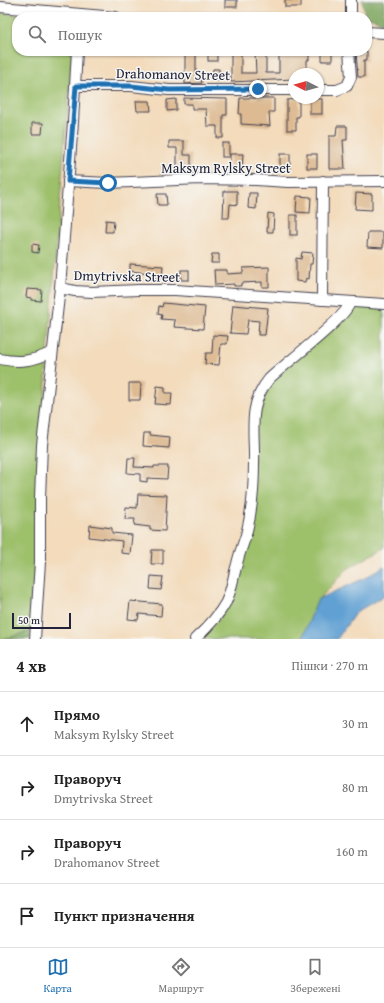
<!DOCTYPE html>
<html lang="uk">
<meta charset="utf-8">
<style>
:root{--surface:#fff;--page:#f2f2f2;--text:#222;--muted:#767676;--line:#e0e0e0;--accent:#1f6fb2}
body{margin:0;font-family:"Gentium Book Plus",serif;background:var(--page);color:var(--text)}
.compass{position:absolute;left:288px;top:68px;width:36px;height:36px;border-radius:50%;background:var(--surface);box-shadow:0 1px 3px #0004;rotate:276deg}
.scale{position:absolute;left:12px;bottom:10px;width:59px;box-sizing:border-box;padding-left:4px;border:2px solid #22223b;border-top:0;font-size:11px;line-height:14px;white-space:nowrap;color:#22223b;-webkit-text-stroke:3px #f6f6f2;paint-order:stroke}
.stop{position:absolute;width:12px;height:12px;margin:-9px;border:3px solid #1f6fb2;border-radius:50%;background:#fff}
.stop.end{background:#1f6fb2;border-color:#fff;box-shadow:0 1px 4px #0008}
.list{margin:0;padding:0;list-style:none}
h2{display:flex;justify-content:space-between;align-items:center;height:52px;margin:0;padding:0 16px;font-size:17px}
h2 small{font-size:13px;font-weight:400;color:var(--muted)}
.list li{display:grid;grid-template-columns:26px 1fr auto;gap:12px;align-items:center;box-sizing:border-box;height:64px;padding:0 16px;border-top:1px solid var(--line)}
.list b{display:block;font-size:15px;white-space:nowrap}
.list p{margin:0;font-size:13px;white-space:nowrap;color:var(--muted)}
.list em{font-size:13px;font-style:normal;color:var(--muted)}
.icon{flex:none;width:22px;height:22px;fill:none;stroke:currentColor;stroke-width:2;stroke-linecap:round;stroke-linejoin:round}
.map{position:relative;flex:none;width:384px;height:639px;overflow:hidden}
.search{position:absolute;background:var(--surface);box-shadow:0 1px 3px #0004;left:12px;right:12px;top:12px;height:44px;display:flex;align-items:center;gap:10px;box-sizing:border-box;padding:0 14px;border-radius:16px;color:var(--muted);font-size:15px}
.sheet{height:308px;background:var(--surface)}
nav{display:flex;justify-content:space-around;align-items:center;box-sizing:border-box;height:56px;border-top:1px solid var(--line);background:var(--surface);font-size:11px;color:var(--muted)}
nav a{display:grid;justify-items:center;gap:2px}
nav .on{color:var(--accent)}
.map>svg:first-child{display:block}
.green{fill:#9dc06a;stroke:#607152}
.forest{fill:#7ea65e;stroke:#50644c}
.water{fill:#60a0d3;stroke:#416187}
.building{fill:#ddba92}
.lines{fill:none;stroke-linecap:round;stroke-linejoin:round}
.minor-casing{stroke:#413e4e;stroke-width:12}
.minor{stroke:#fff;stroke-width:10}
.route{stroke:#1f6fb2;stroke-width:5}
.labels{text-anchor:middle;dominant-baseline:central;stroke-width:3;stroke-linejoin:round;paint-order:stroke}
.street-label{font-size:14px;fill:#22223b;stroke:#f6f6f2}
</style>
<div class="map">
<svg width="384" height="639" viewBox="0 0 384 639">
<rect width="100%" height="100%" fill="#f6f6f2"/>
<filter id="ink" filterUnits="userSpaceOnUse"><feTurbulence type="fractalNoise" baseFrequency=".025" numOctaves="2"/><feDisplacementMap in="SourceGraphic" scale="8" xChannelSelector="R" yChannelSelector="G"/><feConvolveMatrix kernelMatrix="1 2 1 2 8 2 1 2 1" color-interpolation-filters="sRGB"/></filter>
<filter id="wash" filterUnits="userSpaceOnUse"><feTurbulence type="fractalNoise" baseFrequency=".012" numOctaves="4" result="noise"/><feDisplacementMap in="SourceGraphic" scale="16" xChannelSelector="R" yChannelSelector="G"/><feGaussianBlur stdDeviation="0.9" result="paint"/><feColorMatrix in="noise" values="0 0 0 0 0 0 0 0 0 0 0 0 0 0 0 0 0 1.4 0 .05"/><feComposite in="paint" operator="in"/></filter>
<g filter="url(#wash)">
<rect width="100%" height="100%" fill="#f3dbbc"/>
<!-- green -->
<g class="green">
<polygon points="0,13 43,17 17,17 17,51 72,51 47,364 38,533 31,631 5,639 0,639"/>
<polygon points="352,306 384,309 384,548 347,569 319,599 302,639 199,639 220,618 247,541 257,407 268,384"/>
</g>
<!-- forest -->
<g class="forest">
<polygon points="362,0 384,0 384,23 365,15"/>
<polygon points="31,631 30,639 5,639"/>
</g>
<!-- water -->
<polygon class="water" points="384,566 384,596 356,612 337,639 302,639 318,599 365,578"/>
<g id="blocks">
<!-- building -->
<g class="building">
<rect x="225" y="0" width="12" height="7"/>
<rect x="285" y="0" width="16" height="7"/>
<rect x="208" y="51" width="9" height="10"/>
<polygon points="231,51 241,51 241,73 256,73 255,51 266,51 266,73 279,73 279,51 309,51 309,60 307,60 307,74 294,74 294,79 231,82"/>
<rect x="322" y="51" width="10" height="10"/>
<polygon points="356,51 367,51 367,60 364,60 364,77 358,77"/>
<polygon points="185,52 196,52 196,76 201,76 202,83 185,84"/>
<polygon points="213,69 219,69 219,80 212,80"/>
<polygon points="184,98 227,99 227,115 223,115 223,138 217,138 217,126 207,126 206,109 192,109 192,104 184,104"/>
<polygon points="240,98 274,98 274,112 269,112 270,126 241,124 241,114 239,114"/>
<polygon points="176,99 176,110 167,111 167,100"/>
<polygon points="299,99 299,117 296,117 296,130 287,130 287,100"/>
<rect x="310" y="99" width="12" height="15"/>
<polygon points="136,101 150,101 151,111 137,111"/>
<polygon points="32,123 43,123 42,134 32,134"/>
<polygon points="337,126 347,126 347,140 343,140 345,169 329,169 329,136 336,136"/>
<polygon points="169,141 184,141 184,155 191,155 191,168 177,169 177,148 169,148"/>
<rect x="222" y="143" width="7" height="14"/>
<polygon points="230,154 243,154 242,168 230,168"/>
<rect x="280" y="154" width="10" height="14"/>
<rect x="307" y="154" width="10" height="14"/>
<polygon points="224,191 237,191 237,205 230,204 229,218 223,218"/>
<polygon points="249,193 257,193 256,209 248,208"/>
<polygon points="356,193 372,194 372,210 355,209"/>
<polygon points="157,194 166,194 167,205 158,205"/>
<polygon points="297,196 311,197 310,213 296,212"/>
<polygon points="268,213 274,214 273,232 267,232"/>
<rect x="290" y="215" width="7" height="20"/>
<polygon points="106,220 114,221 113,232 105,232"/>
<polygon points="368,232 383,232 383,248 367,247"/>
<polygon points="32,244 39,245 38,253 32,252"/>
<polygon points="302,252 313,253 312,264 310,264 309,279 306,278 305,282 296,281 296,258 301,259"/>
<polygon points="212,254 219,254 219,263 211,263"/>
<polygon points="130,264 163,266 162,278 151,277 152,273 130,271"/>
<polygon points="269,267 269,287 262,287 262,282 241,283 241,286 234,286 234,284 215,285 214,270 227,270 227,274 243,273 243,268"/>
<rect x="181" y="270" width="8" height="10"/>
<polygon points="27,289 42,290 41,301 31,300 31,298 26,297"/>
<polygon points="163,303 205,307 203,329 174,327 175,320 161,319 162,315 158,314 159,306 162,307"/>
<polygon points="233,305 268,308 265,335 258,335 259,321 248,320 246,334 230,333"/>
<polygon points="213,335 228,336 227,344 221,344 219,365 205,364 206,353 212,353"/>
<polygon points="129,383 141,383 140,400 129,400"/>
<polygon points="157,386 165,387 165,393 172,393 171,405 155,404"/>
<polygon points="144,433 150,433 150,435 170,437 169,448 143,446"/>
<polygon points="128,458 135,458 134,467 154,468 154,466 168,466 167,479 147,478 147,482 140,481 140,474 127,473"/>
<polygon points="138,494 167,495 165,531 150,530 150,527 134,525 135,519 125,519 126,507 137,508"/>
<polygon points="90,525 112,528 112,533 132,535 130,554 121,553 122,541 89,537"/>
<polygon points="152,550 163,550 163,564 151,564"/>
<polygon points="151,576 163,577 161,590 150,589"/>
<polygon points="130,601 162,604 161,616 139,614 138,620 128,619"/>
</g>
</g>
</g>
<g filter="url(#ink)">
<use href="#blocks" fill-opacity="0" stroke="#413e4e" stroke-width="1"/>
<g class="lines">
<!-- minor casing -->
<g class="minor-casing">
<g id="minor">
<polyline points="0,7 116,17"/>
<polyline points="351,17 351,0"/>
<polyline points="367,32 384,33"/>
<polyline points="77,51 73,122 60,288 75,291 92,292 139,290 175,290 384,304"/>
<polyline points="75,86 131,86 169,90 294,90"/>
<polyline points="318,90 337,90 347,86 351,77 349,51"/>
<polyline points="68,181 108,183 201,179 256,180 288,182 384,181"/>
<polyline points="322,300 323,181"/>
<path d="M0,359c19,4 34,2 52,-7"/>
<polyline points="35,639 40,562 40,498 42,445 60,288"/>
<path d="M195,639c12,-11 23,-22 31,-37 6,-12 7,-25 11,-38 2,-10 6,-19 9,-29 6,-23 8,-48 8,-72 1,-32 -7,-57 15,-84 14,-14 79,-62 81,-77"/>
</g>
</g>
<!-- minor -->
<use href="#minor" class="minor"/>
</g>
</g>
<g class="lines" filter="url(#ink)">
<!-- route -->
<polyline class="route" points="108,183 68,181 76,86 131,86 169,90 258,89"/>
</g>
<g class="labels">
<!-- street labels -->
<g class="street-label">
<text transform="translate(173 74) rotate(1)">Drahomanov Street</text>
<text x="226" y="168">Maksym Rylsky Street</text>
<text transform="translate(127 276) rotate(1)">Dmytrivska Street</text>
</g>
</g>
</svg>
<svg class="compass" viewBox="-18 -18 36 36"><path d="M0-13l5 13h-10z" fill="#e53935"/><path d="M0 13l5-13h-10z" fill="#767676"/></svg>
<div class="scale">50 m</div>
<div class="stop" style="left:108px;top:183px"></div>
<div class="stop end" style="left:258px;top:89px"></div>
<div class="search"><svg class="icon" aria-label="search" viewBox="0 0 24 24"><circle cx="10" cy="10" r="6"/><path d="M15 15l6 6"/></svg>Пошук</div>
</div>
<section class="sheet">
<h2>4 хв<small>Пішки · 270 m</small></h2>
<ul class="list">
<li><svg class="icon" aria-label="ahead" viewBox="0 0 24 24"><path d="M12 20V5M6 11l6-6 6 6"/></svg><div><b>Прямо</b><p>Maksym Rylsky Street</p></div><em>30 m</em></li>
<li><svg class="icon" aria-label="right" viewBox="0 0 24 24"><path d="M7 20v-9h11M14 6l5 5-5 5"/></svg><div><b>Праворуч</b><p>Dmytrivska Street</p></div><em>80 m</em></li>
<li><svg class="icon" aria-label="right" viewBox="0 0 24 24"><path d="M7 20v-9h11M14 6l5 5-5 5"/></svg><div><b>Праворуч</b><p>Drahomanov Street</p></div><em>160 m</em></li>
<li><svg class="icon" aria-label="arrive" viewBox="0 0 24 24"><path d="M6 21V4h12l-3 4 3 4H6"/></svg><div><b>Пункт призначення</b></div></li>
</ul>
</section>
<nav>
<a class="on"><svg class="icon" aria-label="map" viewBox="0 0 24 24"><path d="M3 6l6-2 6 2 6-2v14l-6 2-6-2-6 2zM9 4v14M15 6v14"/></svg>Карта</a>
<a><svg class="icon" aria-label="directions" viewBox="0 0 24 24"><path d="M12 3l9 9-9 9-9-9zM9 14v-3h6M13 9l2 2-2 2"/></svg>Маршрут</a>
<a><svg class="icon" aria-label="saved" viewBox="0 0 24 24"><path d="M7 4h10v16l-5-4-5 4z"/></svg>Збережені</a>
</nav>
